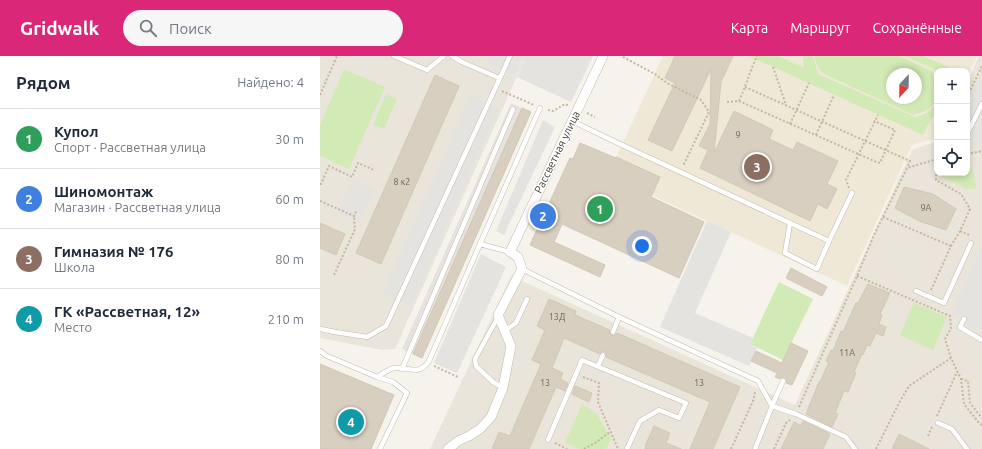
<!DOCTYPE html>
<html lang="ru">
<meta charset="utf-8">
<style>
:root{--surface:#fff;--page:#f6f6f7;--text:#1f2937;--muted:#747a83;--line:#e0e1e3;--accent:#db2777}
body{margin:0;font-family:Ubuntu,sans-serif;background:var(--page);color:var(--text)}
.controls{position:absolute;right:12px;top:12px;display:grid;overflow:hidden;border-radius:8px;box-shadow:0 2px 6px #0003}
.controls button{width:36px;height:36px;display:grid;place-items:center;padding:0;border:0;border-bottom:1px solid var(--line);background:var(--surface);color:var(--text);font:20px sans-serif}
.compass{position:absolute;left:566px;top:12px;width:36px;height:36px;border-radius:50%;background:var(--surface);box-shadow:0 2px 6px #0003;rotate:202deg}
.you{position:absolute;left:322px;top:190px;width:14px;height:14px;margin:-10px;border:3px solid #fff;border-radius:50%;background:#1a73e8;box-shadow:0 0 0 6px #1a73e833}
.badge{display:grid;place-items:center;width:26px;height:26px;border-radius:50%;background:var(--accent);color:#fff;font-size:13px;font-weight:700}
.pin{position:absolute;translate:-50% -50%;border:2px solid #fff;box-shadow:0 1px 4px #0006}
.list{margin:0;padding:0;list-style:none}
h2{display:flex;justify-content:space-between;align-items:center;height:52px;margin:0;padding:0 16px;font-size:17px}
h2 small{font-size:13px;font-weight:400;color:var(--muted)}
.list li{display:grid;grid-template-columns:26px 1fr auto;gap:12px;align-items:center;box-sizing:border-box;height:60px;padding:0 16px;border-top:1px solid var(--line)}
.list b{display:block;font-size:15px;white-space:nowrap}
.list p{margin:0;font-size:13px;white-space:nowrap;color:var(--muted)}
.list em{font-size:13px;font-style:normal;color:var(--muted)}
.icon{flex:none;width:22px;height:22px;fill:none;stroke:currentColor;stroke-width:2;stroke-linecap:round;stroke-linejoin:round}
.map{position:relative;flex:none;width:662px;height:393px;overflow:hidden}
header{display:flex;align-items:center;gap:24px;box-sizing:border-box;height:56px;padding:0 20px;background:var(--accent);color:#fff}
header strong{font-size:19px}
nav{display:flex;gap:22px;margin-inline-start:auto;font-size:14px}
.search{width:280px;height:36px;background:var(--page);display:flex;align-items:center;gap:10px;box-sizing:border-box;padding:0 14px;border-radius:22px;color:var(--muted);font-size:15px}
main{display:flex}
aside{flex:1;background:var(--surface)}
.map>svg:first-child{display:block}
.residential{fill:#eae5da}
.industrial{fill:#e6e2dd}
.education{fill:#efe8d6;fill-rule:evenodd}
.green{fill:#d2eab5;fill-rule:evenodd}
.parking{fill:#e5e3e0}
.building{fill:#d8cfc1;stroke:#d3c7b4}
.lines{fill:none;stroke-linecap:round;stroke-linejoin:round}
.service-casing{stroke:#c2bbae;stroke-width:5.5}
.minor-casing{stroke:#c2bbae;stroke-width:10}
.path{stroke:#c4b79f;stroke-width:2;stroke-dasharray:2 2;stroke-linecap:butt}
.service{stroke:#fff;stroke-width:4.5}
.minor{stroke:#fff;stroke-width:9}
.labels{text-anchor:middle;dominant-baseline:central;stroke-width:3;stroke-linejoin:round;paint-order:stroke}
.number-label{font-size:9px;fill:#6e675b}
.street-label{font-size:11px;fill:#4b4439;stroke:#fff}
</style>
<header>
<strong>Gridwalk</strong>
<div class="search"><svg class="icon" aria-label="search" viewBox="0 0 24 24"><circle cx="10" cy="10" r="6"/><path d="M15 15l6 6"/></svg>Поиск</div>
<nav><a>Карта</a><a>Маршрут</a><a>Сохранённые</a></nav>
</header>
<main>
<aside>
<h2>Рядом<small>Найдено: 4</small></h2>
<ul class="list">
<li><span class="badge" style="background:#2e9e5b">1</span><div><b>Купол</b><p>Спорт · Рассветная улица</p></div><em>30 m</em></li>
<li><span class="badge" style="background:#3f7fe0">2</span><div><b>Шиномонтаж</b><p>Магазин · Рассветная улица</p></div><em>60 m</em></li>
<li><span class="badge" style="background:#8d6e63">3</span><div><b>Гимназия № 176</b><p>Школа</p></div><em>80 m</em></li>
<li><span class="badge" style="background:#0f9aa8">4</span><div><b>ГК «Рассветная, 12»</b><p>Место</p></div><em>210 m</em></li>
</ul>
</aside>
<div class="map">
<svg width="662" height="393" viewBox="0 0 662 393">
<rect width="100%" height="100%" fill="#f6f3ec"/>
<!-- residential -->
<g class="residential">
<polygon points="0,0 206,0 75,293 62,294 0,282"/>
<polygon points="659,0 662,0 662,393 110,393 191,220 475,349 592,94 617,85 617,117 647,117 647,26"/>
</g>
<!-- industrial -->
<polygon class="industrial" points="191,47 211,56 102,302 82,293"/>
<!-- education -->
<path class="education" d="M343,0h314l-10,21v-6h-30v67l-25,7 -65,141 -239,-111zM572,18h24v24h-24z"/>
<!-- green -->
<g class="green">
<path d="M429,0h29l26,12 -1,-12h10l5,18 97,43c9,-2 17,-6 22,-14v12l-6,4 -8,16z"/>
<path d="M494,0h85l33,15 5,11v18l-6,7 -6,4 -12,4 -91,-42 -4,-6zM572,18h24v24h-24z"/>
<polygon points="584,0 603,0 635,14 634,15 617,15 617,17 614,13"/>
<polygon points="24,13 65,31 29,113 0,100 0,69"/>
<polygon points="66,38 77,43 64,73 53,69"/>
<polygon points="647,110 653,113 656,133 645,133 641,130 622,121 622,117 647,117"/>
<polygon points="459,226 493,243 463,304 430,288"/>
<polygon points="594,247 627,261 613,294 580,279"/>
<polygon points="262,348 277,358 291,383 286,393 259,393 245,387"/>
</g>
<!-- parking -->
<g class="parking">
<polygon points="169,0 203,0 195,19 166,6"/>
<polygon points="206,0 273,0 251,46 197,21"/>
<polygon points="662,15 662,87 649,91 647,91 647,48"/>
<polygon points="151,39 179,52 91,251 63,238"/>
<polygon points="223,64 235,71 184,179 176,175"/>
<polygon points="32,124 54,134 40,166 18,156"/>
<polygon points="387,165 411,176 375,257 433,282 430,288 437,292 429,310 340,271"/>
<polygon points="662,190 662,275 646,268 644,263 632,257"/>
<polygon points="161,198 186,211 137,317 114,307"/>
</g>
<!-- building -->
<g class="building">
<polygon points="355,0 413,0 401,26 394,97 414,55 453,74 449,83 473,94 477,86 518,105 507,128 517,133 507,153 498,148 490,165 380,112 388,94 379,90 390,68 391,13 352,95 328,84 355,27 345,22"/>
<polygon points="115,19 139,30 61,208 36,197"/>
<polygon points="202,52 211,56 102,302 93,298"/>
<polygon points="260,87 296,102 296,101 340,121 331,141 384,166 359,222 242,168 234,186 285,209 280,221 210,189 250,102 253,103"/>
<polygon points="584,131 613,138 636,153 626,174 599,165 575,152"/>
<polygon points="0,167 25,178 16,199 0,192"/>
<polygon points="471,212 507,231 502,240 466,222"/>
<polygon points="548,228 570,237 560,258 562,259 559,268 566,271 563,280 556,277 550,290 547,289 543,299 542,298 534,316 536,317 528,336 524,335 515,357 518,358 512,371 486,358 499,326 500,326 509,306 506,305 511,294 513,295 521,275 523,276 536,247 538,247"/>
<polygon points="229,243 256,255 255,259 290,274 289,277 291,279 294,280 297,277 420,331 393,393 370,393 390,346 286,301 286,297 284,295 281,296 280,298 244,282 232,312 243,317 240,323 248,327 245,335 236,331 209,393 172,393 179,376 190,380 221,308 212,304 225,274 217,270"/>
<polygon points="471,287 488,295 472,329 466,327 467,324 465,322 462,321 460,323 455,321 457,317 431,305 436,295 462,307"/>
<polygon points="0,308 74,339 51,393 0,393"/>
<polygon points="255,330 272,337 269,346 252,338"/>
<polygon points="483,365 510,378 503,393 461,393 474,366 481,370"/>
<polygon points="334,370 350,377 346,387 361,393 325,393 326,390 325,390"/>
<polygon points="579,378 609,393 572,393"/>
</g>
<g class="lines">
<!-- service casing -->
<g class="service-casing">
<g id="service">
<polyline points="74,0 107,14 124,0"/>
<polyline points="132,0 142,6 179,22"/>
<polyline points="252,65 302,89 509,185 532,137"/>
<polyline points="647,78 662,48"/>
<polyline points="470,167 465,197 497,213 509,185"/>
<polyline points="160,188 220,52"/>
<polyline points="202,213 299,261 438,325 452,350 435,393"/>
<polyline points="596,235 624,247 651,187"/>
<polyline points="178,261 155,303 156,310 173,326 183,332"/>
<polyline points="644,263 640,271 662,284"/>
<polyline points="0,273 15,276 47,281 66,270 190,0"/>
<polyline points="184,275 196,267 207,243"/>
<polyline points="293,276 299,261"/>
<path d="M0,295l7,5 50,21c5,-3 12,-8 17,-9 14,-2 25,9 35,-7l51,-117 30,8"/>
<polyline points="278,310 283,299"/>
<polyline points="82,313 193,53"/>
<polyline points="57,321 73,326 87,337 60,393"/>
<polyline points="463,325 452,350 476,358 526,381 535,393"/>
<polyline points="618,367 632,373 647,393"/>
<polyline points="228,384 262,304 366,347 359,362 339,354 320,365 307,393"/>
</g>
</g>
<!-- minor casing -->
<g class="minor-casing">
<polyline id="minor" points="128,393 138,385 149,380 160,373 171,361 183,332 191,290 178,259 202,213 198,201 190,196 283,0"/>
</g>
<!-- path -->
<g class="path">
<polyline points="303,1 335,18 347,27 381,44 389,56 363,110"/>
<polyline points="453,11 466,49"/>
<polyline points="425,31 590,105 587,112"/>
<polyline points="182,35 214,49"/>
<polyline points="0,39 17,0"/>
<polyline points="647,41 662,10"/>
<polyline points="419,45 554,105 560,107 575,74 554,65"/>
<path d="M407,46l12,-1c7,-15 11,-30 18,-45"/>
<polyline points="228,54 233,55 245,48 249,50"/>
<polyline points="267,57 275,61"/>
<polyline points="470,68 489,27"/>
<polyline points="496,79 514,39"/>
<polyline points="647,98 662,95"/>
<polyline points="0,128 1,128 9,110 32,121 38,107 54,114"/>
<polyline points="529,132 526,124 558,59"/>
<polyline points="0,145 34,160 37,154"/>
<polyline points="563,161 631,190"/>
<polyline points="640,175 649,179"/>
<polyline points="14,219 35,173 34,160"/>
<polyline points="537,220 630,260 631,272 625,283 631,302 641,323 644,348 659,367 662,369"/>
<polyline points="611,234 631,190 640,175 650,153 641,138 616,124 616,105"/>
<polyline points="114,310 138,321"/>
<polyline points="263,321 279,327 278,346 298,393"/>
<polyline points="641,323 648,325 650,347 662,362"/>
<polyline points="479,351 537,220 554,179 587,112 617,103"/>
<polyline points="617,360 637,316"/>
<polyline points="608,380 612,371"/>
<polyline points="235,387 247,393"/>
<polyline points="264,393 275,387 290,376"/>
<polyline points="411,393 433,345 435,336"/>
<polyline points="454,393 466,367 470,364"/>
<polyline points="556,393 579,347 589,330 631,302"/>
</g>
<!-- service -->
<use href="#service" class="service"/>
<!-- minor -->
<use href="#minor" class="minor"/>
</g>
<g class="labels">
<!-- number labels -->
<g class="number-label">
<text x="418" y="79">9</text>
<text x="82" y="126">8 к2</text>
<text x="606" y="152">9А</text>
<text x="237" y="261">13Д</text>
<text x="527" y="297">11А</text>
<text x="225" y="327">13</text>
<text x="379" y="327">13</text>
</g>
<!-- street labels -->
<g class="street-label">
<text transform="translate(237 96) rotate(-64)">Рассветная улица</text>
</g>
</g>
</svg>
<div class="controls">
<button>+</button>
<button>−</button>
<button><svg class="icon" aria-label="locate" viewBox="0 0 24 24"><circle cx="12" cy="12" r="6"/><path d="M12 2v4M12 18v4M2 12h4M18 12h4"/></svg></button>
</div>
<svg class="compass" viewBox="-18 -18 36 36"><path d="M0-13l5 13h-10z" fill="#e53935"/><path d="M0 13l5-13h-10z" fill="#747a83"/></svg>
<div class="you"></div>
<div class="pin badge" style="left:280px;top:153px;background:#2e9e5b">1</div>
<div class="pin badge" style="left:223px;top:160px;background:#3f7fe0">2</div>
<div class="pin badge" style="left:437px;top:111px;background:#8d6e63">3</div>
<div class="pin badge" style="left:31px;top:366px;background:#0f9aa8">4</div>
</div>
</main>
